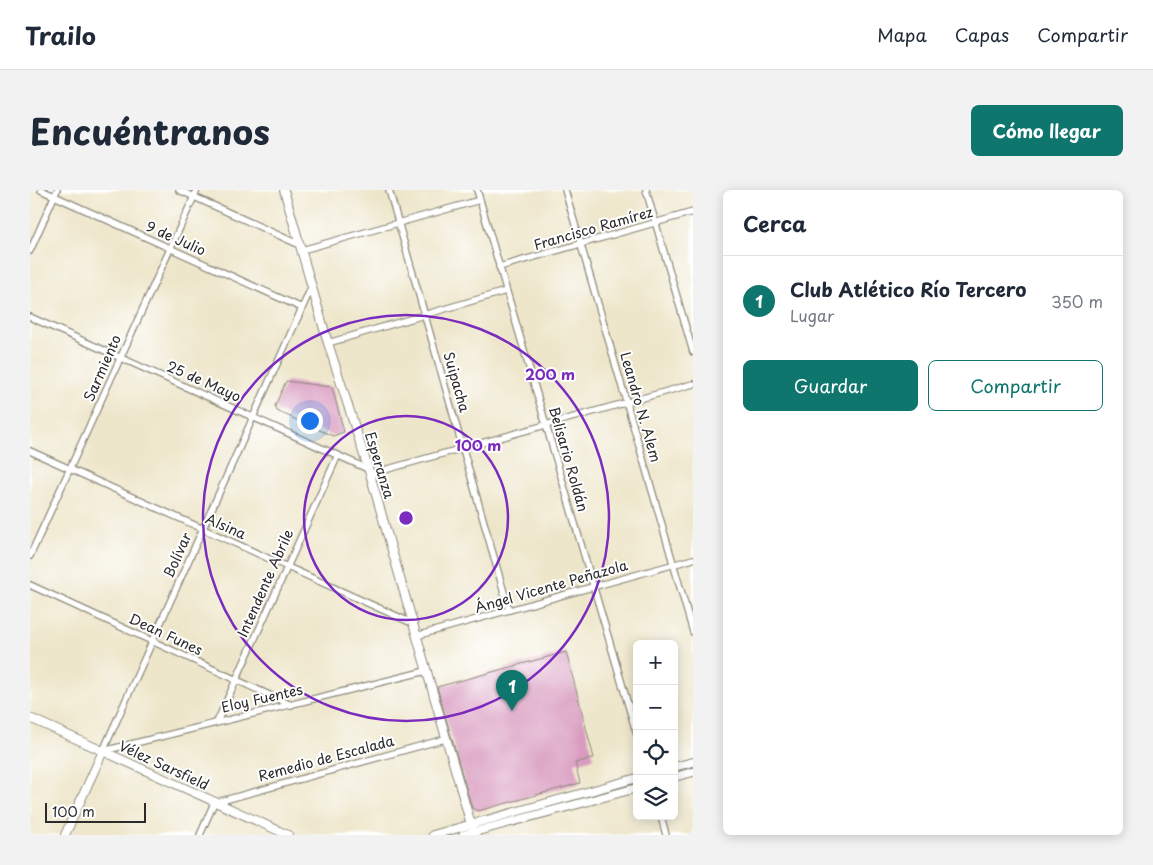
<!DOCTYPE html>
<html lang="es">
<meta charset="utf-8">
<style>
:root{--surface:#fff;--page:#f2f2f3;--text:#1f2937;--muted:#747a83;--line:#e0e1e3;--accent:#0f766e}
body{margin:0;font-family:"Playpen Sans",sans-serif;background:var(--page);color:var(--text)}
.controls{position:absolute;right:15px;bottom:15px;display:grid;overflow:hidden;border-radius:8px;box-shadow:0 2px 12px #0003}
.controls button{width:45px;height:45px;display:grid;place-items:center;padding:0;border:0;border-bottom:1px solid var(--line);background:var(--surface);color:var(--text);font:25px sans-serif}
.scale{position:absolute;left:15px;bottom:12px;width:101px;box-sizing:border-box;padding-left:5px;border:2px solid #2b2b2b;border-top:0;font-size:14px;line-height:18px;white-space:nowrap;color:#2b2b2b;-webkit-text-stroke:4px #fff;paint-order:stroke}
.you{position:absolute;left:279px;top:230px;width:18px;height:18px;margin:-12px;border:4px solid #fff;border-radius:50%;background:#1a73e8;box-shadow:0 0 0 8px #1a73e833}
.badge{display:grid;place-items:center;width:32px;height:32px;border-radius:50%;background:var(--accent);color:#fff;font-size:16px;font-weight:700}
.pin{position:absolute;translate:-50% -41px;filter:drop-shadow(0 1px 2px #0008)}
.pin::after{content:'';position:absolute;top:26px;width:18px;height:15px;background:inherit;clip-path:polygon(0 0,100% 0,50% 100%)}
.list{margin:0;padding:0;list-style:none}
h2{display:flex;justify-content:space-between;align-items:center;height:65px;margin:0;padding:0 20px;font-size:21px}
h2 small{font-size:16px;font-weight:400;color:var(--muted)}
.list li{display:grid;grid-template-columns:32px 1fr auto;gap:15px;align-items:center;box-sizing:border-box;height:90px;padding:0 20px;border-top:1px solid var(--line)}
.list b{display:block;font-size:19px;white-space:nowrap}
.list p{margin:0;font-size:16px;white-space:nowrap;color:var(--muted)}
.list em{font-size:16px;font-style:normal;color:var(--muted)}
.actions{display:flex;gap:10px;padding:15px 20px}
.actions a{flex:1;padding:11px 0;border:1px solid var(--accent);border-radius:8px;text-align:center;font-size:18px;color:var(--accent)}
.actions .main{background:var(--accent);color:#fff}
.icon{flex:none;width:28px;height:28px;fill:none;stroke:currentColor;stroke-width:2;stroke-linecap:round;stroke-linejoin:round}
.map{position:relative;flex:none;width:663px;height:645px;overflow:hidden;border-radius:8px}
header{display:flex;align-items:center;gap:30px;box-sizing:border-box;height:70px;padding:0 25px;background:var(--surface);border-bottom:1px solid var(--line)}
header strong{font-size:24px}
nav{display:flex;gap:28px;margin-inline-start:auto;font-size:18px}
.intro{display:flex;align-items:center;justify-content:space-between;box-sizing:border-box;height:120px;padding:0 30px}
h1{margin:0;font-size:35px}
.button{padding:12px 22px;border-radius:8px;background:var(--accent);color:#fff;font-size:18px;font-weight:700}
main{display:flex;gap:30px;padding:0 30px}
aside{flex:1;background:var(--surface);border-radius:8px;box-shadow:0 2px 12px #0003}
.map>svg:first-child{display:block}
.building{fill:#d99bc0}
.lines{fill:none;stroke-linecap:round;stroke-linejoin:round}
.minor-casing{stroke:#8c887a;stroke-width:8}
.secondary-casing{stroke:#8c887a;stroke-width:10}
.minor{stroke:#fff;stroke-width:5.5}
.secondary{stroke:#fff;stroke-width:8}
.ring{fill:none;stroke:#7b2cbf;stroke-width:2.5}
.labels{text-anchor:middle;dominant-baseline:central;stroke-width:4;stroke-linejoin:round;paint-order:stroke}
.street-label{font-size:14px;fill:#2b2b2b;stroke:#fff}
.centre{fill:#7b2cbf;stroke:#fff;stroke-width:2.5}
.ring-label{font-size:15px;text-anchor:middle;font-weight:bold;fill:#7b2cbf;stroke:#fff;stroke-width:4;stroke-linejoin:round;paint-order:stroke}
</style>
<header>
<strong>Trailo</strong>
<nav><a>Mapa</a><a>Capas</a><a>Compartir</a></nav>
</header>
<div class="intro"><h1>Encuéntranos</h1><a class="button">Cómo llegar</a></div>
<main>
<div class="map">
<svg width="663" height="645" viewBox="0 0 663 645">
<rect width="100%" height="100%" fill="#fff"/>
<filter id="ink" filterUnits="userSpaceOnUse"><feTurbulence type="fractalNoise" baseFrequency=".02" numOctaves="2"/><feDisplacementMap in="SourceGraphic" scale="10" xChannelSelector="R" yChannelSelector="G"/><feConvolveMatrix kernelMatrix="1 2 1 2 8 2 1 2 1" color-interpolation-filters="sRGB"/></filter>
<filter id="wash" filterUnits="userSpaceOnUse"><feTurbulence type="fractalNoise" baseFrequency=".0096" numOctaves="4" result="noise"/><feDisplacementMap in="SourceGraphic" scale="20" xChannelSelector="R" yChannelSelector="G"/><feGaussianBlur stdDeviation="1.12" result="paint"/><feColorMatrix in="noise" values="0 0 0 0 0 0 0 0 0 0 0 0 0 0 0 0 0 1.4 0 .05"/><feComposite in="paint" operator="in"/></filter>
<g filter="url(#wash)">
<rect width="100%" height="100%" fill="#eee6ca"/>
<g id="blocks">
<!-- building -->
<g class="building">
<polygon points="256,191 302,197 314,242 303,246 247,221 245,216"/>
<polygon points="536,462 564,568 545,573 550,593 448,621 442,618 407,497"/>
</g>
</g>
</g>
<g filter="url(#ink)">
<use href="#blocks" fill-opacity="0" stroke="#8c887a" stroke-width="1"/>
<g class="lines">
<!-- minor casing -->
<g class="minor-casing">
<g id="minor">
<polyline points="11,0 272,118"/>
<polyline points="149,0 270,55"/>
<polyline points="359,0 479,420"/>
<polyline points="447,0 607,545"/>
<polyline points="535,0 663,442"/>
<polyline points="616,0 663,162"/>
<polyline points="272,60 450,10"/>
<polyline points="0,61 27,0"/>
<polyline points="469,77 663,22"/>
<polyline points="0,127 338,279"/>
<polyline points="298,153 476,101"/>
<polyline points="0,261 382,433"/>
<polyline points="340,284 663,194"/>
<polyline points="0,366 167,0"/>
<polyline points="0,395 261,515"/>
<polyline points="386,446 663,369"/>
<polyline points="187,532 308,265"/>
<polyline points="73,561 282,96"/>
<polyline points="73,561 396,481"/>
<polyline points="631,626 636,645"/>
<polyline points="170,645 184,613 415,549"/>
</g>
</g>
<!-- secondary casing -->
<g class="secondary-casing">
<g id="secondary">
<polyline points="254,0 298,153 340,284 444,645"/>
<polyline points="0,528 258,645"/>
<polyline points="644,577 663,572"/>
<polyline points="644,587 663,582"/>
<polyline points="35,645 73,561"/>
<polyline points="403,645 607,588"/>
<polyline points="433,645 607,598"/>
</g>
</g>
<!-- minor -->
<use href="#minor" class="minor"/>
<!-- secondary -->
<use href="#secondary" class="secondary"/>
</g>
</g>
<!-- distance rings -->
<g class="ring">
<circle cx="376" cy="328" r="102"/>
<circle cx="376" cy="328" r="203"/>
</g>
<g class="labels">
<!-- street labels -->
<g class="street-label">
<text transform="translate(563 38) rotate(-16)">Francisco Ramírez</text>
<text transform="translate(146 48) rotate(24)">9 de Julio</text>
<text transform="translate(72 178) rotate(-66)">Sarmiento</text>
<text transform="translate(174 191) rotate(24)">25 de Mayo</text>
<text transform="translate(427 192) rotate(74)">Suipacha</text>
<text transform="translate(611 217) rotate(74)">Leandro N. Alem</text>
<text transform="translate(539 269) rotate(74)">Belisario Roldán</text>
<text transform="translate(350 275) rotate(73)">Esperanza</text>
<text transform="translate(196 336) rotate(24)">Alsina</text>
<text transform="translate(147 365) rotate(-66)">Bolívar</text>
<text transform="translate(235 393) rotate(-66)">Intendente Abrile</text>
<text transform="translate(521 396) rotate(-16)">Ángel Vicente Peñazola</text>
<text transform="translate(136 444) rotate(25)">Dean Funes</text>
<text transform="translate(232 508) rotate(-13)">Eloy Fuentes</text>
<text transform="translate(296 568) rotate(-15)">Remedio de Escalada</text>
<text transform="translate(134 575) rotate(25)">Vélez Sarsfield</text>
</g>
</g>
<circle cx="376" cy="328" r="8" class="centre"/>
<g class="ring-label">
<text x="520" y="190">200 m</text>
<text x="448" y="261">100 m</text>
</g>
</svg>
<div class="controls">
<button>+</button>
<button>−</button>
<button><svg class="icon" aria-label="locate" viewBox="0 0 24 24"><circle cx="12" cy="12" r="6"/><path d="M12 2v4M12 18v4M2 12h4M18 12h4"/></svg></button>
<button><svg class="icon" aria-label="layers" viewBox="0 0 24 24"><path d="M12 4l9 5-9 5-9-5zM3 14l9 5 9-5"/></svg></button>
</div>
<div class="scale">100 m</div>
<div class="you"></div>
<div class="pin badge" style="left:482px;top:521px">1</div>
</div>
<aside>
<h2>Cerca<small></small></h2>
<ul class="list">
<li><span class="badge">1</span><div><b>Club Atlético Río Tercero</b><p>Lugar</p></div><em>350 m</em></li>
</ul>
<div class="actions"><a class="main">Guardar</a><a>Compartir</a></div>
</aside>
</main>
